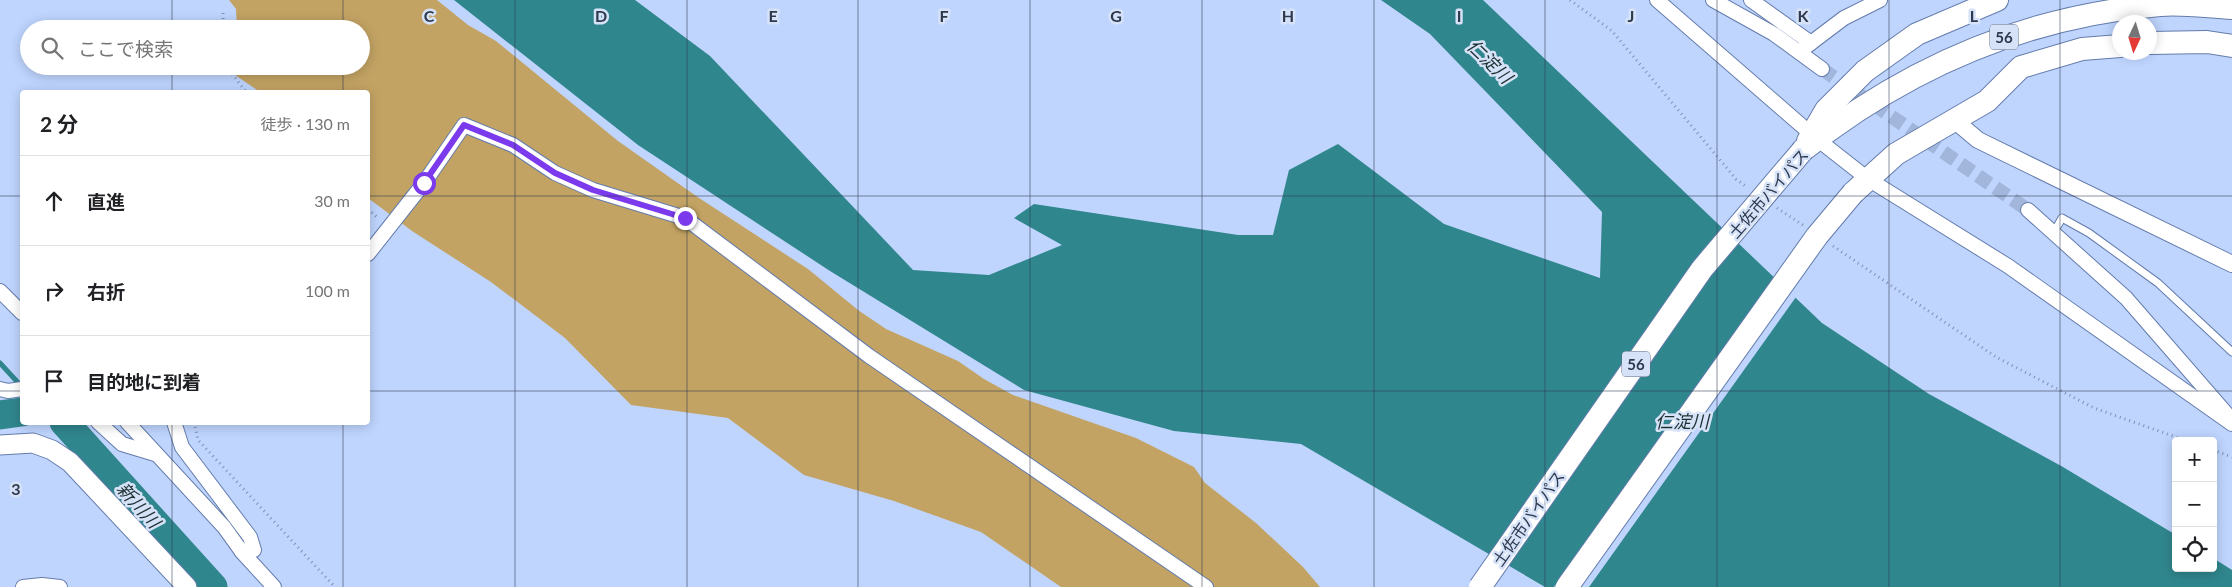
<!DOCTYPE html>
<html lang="ja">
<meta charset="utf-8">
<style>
:root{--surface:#fff;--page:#f6f6f6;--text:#202124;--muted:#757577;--line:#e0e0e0}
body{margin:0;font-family:Lato,"Noto Sans JP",sans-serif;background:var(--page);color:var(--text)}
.controls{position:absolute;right:15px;bottom:15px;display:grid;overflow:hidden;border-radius:5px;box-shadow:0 2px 12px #0003}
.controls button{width:45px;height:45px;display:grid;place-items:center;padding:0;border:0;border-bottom:1px solid var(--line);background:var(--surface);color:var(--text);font:25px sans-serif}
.compass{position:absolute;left:2112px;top:15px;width:45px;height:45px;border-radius:50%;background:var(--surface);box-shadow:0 2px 12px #0003;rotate:184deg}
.stop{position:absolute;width:15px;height:15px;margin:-11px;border:4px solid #7c3aed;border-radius:50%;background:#fff}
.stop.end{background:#7c3aed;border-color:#fff;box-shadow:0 1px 5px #0008}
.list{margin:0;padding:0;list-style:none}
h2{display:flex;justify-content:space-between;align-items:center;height:65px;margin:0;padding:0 20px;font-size:21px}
h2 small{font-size:16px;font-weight:400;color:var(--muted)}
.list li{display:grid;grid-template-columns:32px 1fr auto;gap:15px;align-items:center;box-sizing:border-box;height:90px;padding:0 20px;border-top:1px solid var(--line)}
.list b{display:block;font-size:19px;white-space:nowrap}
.list em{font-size:16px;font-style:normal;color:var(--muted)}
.icon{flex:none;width:28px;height:28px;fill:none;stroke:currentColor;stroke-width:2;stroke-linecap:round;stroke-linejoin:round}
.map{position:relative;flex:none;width:2232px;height:587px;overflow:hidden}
.search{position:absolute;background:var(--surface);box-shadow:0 2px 12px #0003;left:20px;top:20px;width:350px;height:55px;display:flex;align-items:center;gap:12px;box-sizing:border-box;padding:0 18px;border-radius:28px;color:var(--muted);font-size:19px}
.panel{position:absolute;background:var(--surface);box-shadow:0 2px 12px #0003;left:20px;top:90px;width:350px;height:335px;border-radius:5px}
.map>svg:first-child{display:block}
.green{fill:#c3a364}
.water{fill:#30868d}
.pier{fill:#bfd5fe}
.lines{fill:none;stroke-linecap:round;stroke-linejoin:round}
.stream{stroke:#30868d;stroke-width:5}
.river{stroke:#30868d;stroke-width:29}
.minor-tunnel{stroke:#a2b6db;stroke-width:14;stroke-dasharray:14 7;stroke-linecap:butt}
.service-casing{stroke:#647cac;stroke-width:9}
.minor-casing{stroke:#647cac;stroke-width:16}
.tertiary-casing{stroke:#647cac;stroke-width:18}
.secondary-casing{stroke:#647cac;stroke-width:21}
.trunk-casing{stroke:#647cac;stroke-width:24}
.path{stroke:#8091b1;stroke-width:3;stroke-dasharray:1 4;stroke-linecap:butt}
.service{stroke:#fff;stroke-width:7}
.minor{stroke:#fff;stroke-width:14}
.tertiary{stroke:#fff;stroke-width:16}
.secondary{stroke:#fff;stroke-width:19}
.trunk{stroke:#fff;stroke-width:22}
.trunk-bridge-casing{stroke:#647cac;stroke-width:24;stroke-linecap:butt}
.trunk-bridge{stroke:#fff;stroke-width:22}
.route{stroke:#7c3aed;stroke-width:6}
.grid{fill:none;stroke:#2e394e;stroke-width:1;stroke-opacity:0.55}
.labels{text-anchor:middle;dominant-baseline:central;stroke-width:5;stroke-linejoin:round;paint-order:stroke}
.shield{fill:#d6e2f7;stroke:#606c81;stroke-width:1}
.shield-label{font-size:15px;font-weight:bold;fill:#2e394e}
.street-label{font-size:16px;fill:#2e394e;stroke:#d6e2f7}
.water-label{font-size:18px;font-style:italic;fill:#1c3032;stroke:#d6e2f7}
.grid-label{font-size:16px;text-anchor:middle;font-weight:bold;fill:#2e394e;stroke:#d6e2f7;stroke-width:5;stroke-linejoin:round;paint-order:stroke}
</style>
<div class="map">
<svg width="2232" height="587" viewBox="0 0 2232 587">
<rect width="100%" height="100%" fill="#bfd5fe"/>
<!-- green -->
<polygon class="green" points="229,0 437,0 468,25 496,41 618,141 699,198 808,269 858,310 886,329 958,361 984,379 1013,395 1136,438 1194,467 1205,483 1256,523 1303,567 1320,587 1061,587 981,532 894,501 804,475 728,418 631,405 565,338 491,282 412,231 368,198 368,92 260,92 235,75 236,66 361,66 361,29 237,29 236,9"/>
<!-- water -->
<polygon class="water" points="454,0 635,0 710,56 913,270 989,275 1062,245 1014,218 1034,204 1238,235 1273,235 1289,170 1338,144 1444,224 1600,278 1602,212 1430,34 1381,0 1483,0 1822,323 1929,394 2063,467 2176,535 2176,568 2213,568 2213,558 2232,570 2232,587 1545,587 1301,444 1174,431 1024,390 830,271 638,145"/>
<!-- pier -->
<polygon class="pier" points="1776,277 1796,297 1589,587 1554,587"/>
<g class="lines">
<!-- stream -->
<polyline class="stream" points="0,363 22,387"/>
<!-- river -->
<g class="river">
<polyline points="0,415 22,412"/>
<polyline points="64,422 213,587"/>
</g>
<!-- minor-tunnel -->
<polyline class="minor-tunnel" points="1822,69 2028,210"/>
<!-- service casing -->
<g class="service-casing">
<polyline id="service" points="2054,232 2062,218 2089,233 2158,283 2232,352"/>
</g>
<!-- minor casing -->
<g class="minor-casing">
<g id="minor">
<polyline points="1657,0 1817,139 1868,179 2008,266 2232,424"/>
<polyline points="1713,0 1774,34 1822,69"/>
<polyline points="1751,0 1811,43"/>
<polyline points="1799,52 1844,18 1880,0"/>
<polyline points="2028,210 2126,298 2226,413"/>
<polyline points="368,254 424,183 464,125 513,145 555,173 593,190 685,218 869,356 1206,587"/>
<polyline points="0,291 22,313"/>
<polyline points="0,389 8,391 22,389"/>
<polyline points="98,422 122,444 155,454"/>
<polyline points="127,422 224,527 242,552 254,550 250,537 182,447 174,422"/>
<polyline points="242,552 274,587"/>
<polyline points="23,587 42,585 60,587"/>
</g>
</g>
<!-- tertiary casing -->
<g class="tertiary-casing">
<polyline id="tertiary" points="1953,119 1978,140 2232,264"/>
</g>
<!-- secondary casing -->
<g class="secondary-casing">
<polyline id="secondary" points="0,445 33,443 52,450 70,462 187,587"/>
</g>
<!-- trunk casing -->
<g class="trunk-casing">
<g id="trunk">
<polyline points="2150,43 2207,42 2232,46"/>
<polyline points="1808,141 1826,110 1865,71 1917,34 1997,0"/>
<path d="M1803,150c105,-83 223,-134 357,-145 23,-2 49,2 72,3"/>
<polyline points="1853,193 1896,154 1987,101 2021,67 2082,49 2120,46"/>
</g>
</g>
<!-- path -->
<g class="path">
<polyline points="1570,0 1612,31 1736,179 1747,187"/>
<polyline points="223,29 223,13"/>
<polyline points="226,66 246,92"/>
<polyline points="1777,208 1803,225"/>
<polyline points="368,209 379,219"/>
<polyline points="1833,246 1996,357 2094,408 2187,441"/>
<polyline points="194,422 198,440 335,587"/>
<polyline points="2213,450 2232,457"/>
</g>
<!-- service -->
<use href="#service" class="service"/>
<!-- minor -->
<use href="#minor" class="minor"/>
<!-- tertiary -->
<use href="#tertiary" class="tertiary"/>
<!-- secondary -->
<use href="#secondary" class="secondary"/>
<!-- trunk -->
<use href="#trunk" class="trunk"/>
<!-- trunk-bridge casing -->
<g class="trunk-bridge-casing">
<g id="trunk-bridge">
<polyline points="1480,587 1702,269 1803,150"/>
<polyline points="1567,587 1817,236 1853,193"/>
</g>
</g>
<!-- trunk-bridge -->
<use href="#trunk-bridge" class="trunk-bridge"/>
</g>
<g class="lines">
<!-- route -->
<polyline class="route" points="424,183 464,125 513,145 555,173 593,190 685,218"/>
</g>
<!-- grid -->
<path class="grid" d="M172,0v29M343,0v29M515,0v587M687,0v587M858,0v587M1030,0v587M1202,0v587M1374,0v587M1545,0v587M1717,0v587M1889,0v587M2060,0v587M172,66v26M343,66v26M0,196h22M368,196h1864M0,391h22M368,391h1864M172,422v165M343,422v165"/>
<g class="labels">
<!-- shield labels -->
<g class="shield">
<rect x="1990" y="24.5" width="28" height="25" rx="4"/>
<rect x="1622" y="351.5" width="28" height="25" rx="4"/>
</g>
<g class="shield-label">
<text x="2004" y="37">56</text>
<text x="1636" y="364">56</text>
</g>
<!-- street labels -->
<g class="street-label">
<text transform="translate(1768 193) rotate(-49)">土佐市バイパス</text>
<text transform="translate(1528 518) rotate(-55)">土佐市バイパス</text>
</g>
<!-- water labels -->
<g class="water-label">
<text transform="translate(1490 61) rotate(44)">仁淀川</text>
<text x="1682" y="421">仁淀川</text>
<text transform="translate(139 505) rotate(48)">新川川</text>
</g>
</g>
<g class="grid-label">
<text x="429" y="22">C</text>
<text x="601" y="22">D</text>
<text x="773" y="22">E</text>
<text x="944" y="22">F</text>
<text x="1116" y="22">G</text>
<text x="1288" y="22">H</text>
<text x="1459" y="22">I</text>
<text x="1631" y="22">J</text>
<text x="1803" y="22">K</text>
<text x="1974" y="22">L</text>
<text x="16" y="495">3</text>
</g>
</svg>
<div class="controls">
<button>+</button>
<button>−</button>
<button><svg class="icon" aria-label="locate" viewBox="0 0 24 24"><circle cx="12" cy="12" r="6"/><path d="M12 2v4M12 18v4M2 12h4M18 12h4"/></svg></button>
</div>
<svg class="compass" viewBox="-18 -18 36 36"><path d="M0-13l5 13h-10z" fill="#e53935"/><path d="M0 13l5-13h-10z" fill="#757577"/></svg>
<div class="stop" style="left:424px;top:183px"></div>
<div class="stop end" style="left:685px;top:218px"></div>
<div class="search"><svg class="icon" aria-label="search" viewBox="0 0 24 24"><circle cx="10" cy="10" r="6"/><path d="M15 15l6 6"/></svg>ここで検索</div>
<section class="panel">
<h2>2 分<small>徒歩 · 130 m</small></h2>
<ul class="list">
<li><svg class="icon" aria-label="ahead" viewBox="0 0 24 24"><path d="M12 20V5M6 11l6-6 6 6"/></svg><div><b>直進</b></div><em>30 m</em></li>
<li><svg class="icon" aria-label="right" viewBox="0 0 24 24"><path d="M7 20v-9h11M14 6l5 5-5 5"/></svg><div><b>右折</b></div><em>100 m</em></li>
<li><svg class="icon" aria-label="arrive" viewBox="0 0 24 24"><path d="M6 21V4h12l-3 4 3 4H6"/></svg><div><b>目的地に到着</b></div></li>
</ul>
</section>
</div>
